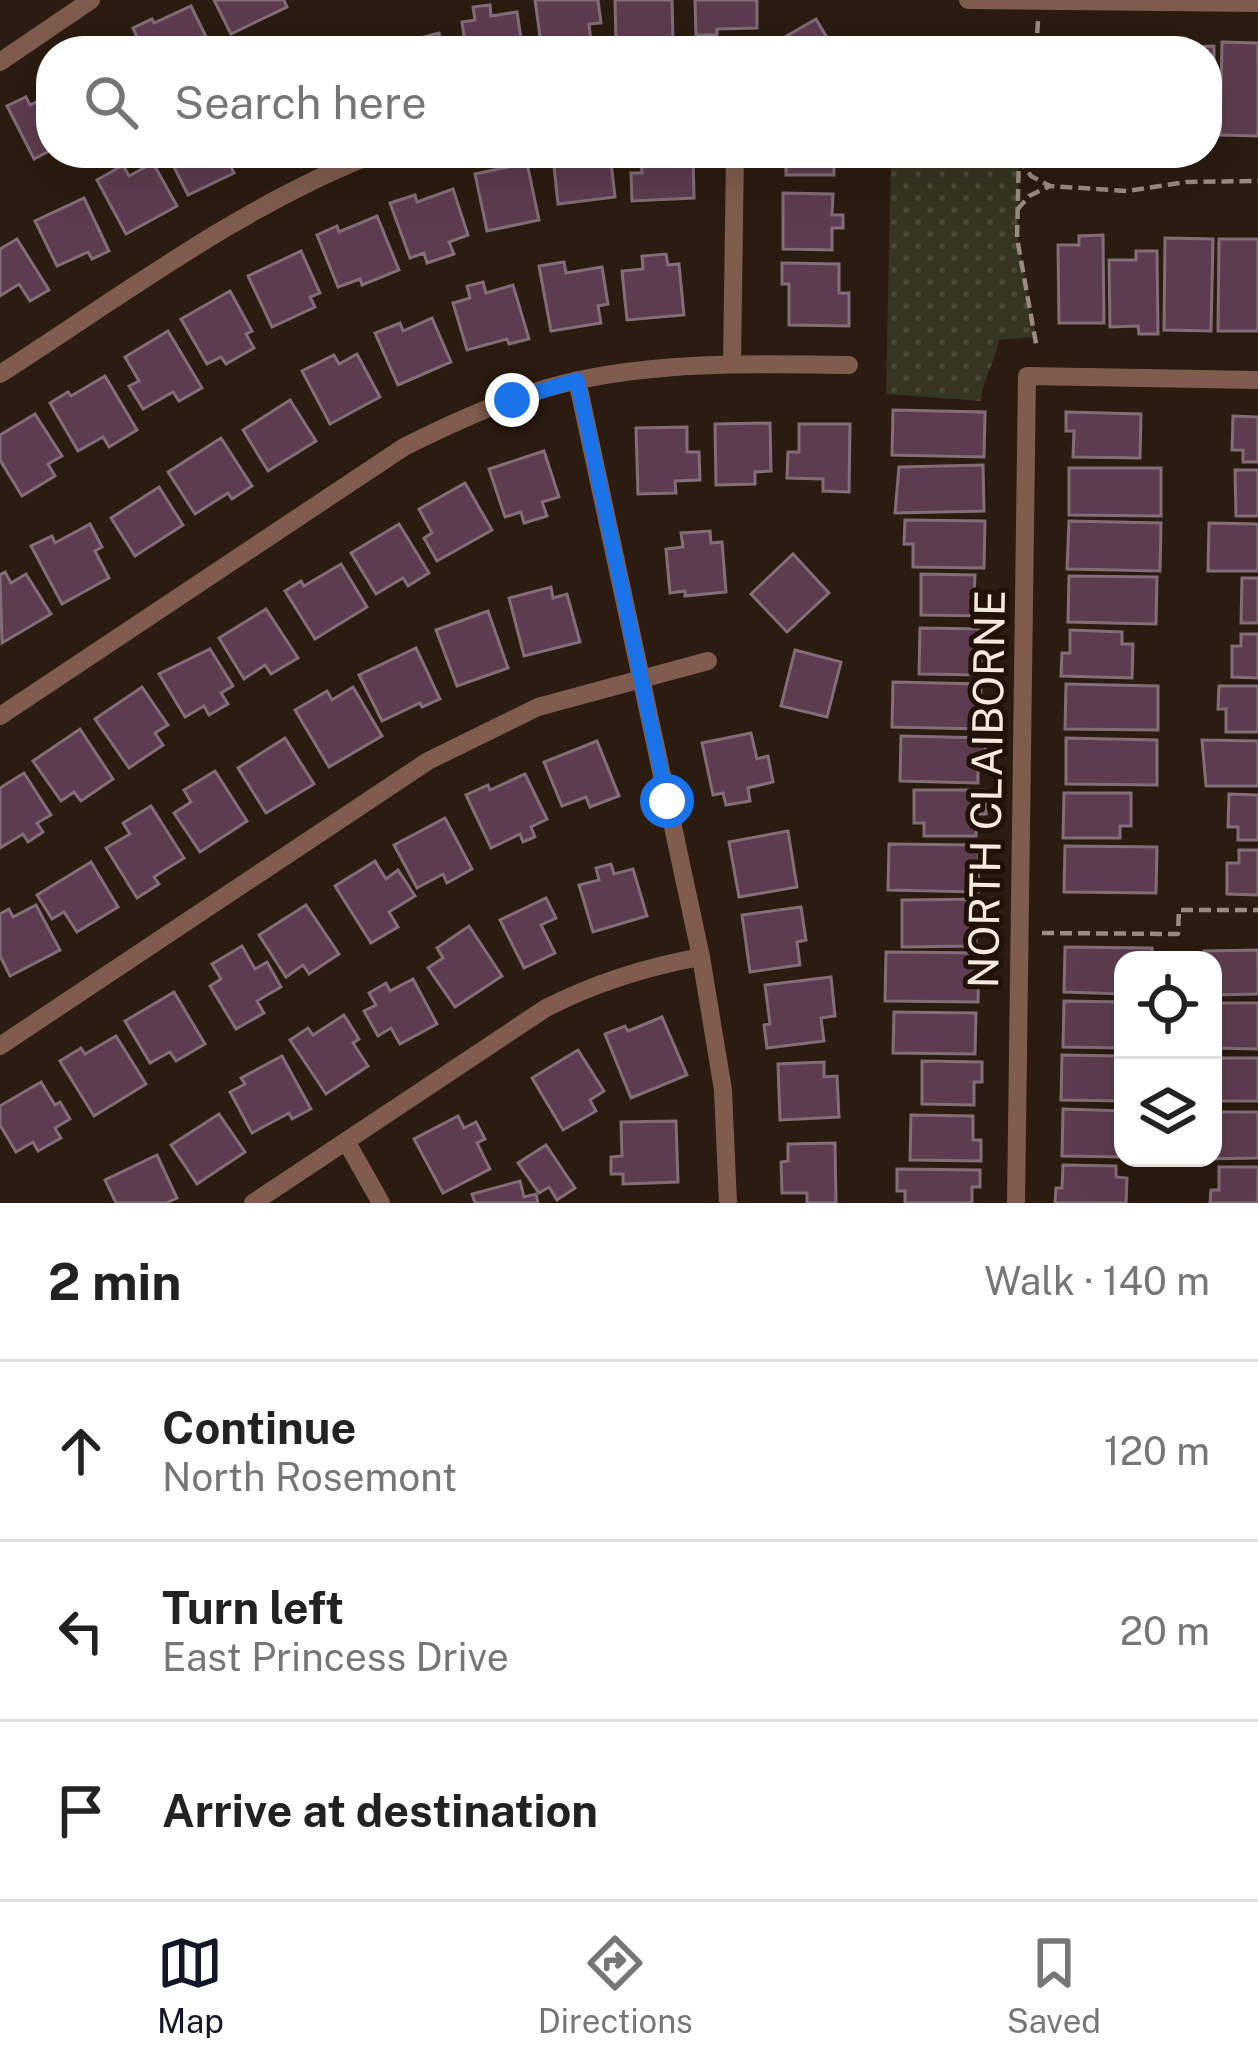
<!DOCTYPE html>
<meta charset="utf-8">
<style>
:root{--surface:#fff;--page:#f2f2f2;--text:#222;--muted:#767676;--line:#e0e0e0;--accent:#111827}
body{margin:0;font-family:"Public Sans",sans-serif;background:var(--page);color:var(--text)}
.controls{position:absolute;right:36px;bottom:36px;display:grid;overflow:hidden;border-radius:24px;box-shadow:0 12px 48px #0002}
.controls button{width:108px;height:108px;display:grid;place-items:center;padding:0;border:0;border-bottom:3px solid var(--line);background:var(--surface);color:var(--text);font:60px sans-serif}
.stop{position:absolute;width:36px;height:36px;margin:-27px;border:9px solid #1a73e8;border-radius:50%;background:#fff}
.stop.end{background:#1a73e8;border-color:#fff;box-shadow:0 3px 12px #0008}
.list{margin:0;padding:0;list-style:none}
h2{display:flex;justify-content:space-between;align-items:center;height:156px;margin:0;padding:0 48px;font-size:51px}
h2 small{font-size:39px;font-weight:400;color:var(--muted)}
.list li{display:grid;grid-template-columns:78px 1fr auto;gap:36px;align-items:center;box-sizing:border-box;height:180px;padding:0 48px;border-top:3px solid var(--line)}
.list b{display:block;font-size:45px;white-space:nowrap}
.list p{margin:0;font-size:39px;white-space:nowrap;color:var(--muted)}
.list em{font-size:39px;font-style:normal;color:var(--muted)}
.icon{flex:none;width:66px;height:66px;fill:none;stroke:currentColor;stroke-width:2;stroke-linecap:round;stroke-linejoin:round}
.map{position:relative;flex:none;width:1258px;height:1203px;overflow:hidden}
.search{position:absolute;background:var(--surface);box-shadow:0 12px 48px #0002;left:36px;right:36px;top:36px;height:132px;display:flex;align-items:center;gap:30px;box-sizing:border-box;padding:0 42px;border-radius:48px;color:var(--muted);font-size:45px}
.sheet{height:696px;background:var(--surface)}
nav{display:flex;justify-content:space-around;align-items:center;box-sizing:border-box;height:168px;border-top:3px solid var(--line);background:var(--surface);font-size:33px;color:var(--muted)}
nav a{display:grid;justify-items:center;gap:6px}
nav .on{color:var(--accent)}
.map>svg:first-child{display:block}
.park{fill:url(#park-dots)}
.building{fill:#5d3c4f;stroke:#826d78;stroke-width:3}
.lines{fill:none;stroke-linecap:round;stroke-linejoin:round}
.path{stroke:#9a8c83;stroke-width:4.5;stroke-dasharray:12 6;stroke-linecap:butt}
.street{stroke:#7f5c4e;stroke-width:18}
.route{stroke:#1a73e8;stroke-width:15}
.labels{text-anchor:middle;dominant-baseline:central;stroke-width:10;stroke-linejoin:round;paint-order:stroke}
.street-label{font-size:42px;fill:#f5eae2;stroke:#211207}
</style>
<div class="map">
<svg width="1258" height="1203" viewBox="0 0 1258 1203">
<defs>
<pattern id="park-dots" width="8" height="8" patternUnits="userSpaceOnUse" patternTransform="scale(3)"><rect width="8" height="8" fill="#343621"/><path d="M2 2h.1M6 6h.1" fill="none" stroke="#484a36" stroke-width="1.8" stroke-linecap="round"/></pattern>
</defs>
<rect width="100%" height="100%" fill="#2b1b10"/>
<!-- park -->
<g class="park">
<polygon points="894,37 1037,42 1036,51 894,51"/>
<path d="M891,153h128l-1,88 18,96 -37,3c-4,22 -16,38 -18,61l-95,-7z"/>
</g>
<!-- building -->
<g class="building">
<polygon points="214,0 284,0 287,7 231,34"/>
<polygon points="535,0 598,0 601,23 589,24 592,50 542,51"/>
<polygon points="615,0 672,0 673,41 616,43"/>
<polygon points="695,0 757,0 757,28 717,29 717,35 696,35"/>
<polygon points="490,5 491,16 517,12 523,51 466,51 462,22 475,20 473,7"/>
<polygon points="191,6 213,51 143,51 133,28 152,19 154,23"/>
<polygon points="816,19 835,51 765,51 764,49"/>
<polygon points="439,33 443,51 385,51 384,47"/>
<polygon points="1166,38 1185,38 1185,47 1214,46 1214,113 1207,114 1207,51 1167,51"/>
<rect x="1058" y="41" width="48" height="10"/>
<polygon points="1114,42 1160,43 1160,51 1113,51"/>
<polygon points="1222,42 1258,43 1258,136 1220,135"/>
<polygon points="51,95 51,150 34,159 7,106 26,97 30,105"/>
<polygon points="167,153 224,153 234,173 188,195"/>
<polygon points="587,153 610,153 615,197 558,204 553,157"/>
<polygon points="641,153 693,153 694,198 632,201 631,173 642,173"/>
<rect x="786" y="153" width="48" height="22"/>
<polygon points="153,163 177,206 126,234 97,180 123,165 129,176"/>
<polygon points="527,163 539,220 487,231 475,174"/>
<polygon points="453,189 468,235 449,242 454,254 427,263 424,253 410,258 390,203 415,195 417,202"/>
<polygon points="783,193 833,194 832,215 843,215 843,228 832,228 832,250 783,249"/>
<polygon points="84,198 109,251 92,259 88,252 57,266 35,221"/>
<polygon points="377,216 399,270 362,285 360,279 338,287 317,235 337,226 339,232"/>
<polygon points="1103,235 1104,323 1059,323 1058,245 1079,245 1079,236"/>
<polygon points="1165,238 1213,239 1211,331 1164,330"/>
<polygon points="17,239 49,290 30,301 19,284 0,296 0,249"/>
<polygon points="1219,239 1258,239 1258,331 1218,331"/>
<polygon points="301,251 320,293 310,297 315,307 272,327 248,276"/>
<polygon points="1136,251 1157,251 1158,334 1139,334 1138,326 1110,327 1109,260 1136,260"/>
<polygon points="666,254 668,265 679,264 684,315 627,320 622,271 643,269 642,256"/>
<polygon points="564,262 566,273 602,267 608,304 598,306 601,323 551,331 539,266"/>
<polygon points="782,263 839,264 839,293 849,293 849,326 789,325 789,284 782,284"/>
<polygon points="483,282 486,293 513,285 529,339 509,344 507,339 467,350 453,303 470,298 467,286"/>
<polygon points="230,291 252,331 246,334 254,348 226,364 221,357 207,364 181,319"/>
<polygon points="432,318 451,362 398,385 375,333 400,323 403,331"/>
<polygon points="168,331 202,388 179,401 173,392 143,409 129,386 139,381 125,357"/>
<polygon points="357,354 380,397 330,424 302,371 334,355 339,364"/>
<polygon points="105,376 137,430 109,447 103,437 78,451 50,403 68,392 71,396"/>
<polygon points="290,400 316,441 268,471 243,430"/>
<polygon points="893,410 985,412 984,457 892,455"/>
<polygon points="1066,412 1141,414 1140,458 1073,457 1074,431 1066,431"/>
<polygon points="35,414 62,456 48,464 55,476 22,496 0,460 0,435"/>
<polygon points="1233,416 1258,417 1258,462 1243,462 1243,450 1232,450"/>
<polygon points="770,423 771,471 755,472 755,484 716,485 715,424"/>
<polygon points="799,424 850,424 849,492 823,491 823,479 787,478 788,452 799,452"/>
<polygon points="687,427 687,452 699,452 700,480 675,481 676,493 638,494 636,428"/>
<polygon points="221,438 252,486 232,499 228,493 195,514 168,472"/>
<polygon points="544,451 559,497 542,502 547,516 524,523 521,512 505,517 489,469"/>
<polygon points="983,465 984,511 895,513 899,467"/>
<polygon points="1069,468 1161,468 1161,516 1069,515"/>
<polygon points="1235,470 1258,470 1258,516 1236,516"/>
<polygon points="465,483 492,530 437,561 424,538 432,533 419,509"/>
<polygon points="159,487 183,525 135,556 111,518"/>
<polygon points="905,520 985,521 984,568 913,567 913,544 904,544"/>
<polygon points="1069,521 1161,523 1160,571 1067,569"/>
<polygon points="1209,523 1258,524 1258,571 1208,571"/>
<polygon points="90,524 102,547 95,551 109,578 62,604 31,546 52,536 55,543"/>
<polygon points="399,524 429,573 408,586 403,578 376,594 351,553"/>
<polygon points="710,531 711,543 722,542 726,592 685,596 685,591 670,593 666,549 683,547 681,533"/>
<polygon points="793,554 829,593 787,632 751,594"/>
<polygon points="341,564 367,607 315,639 285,591 301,581 304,586"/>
<polygon points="5,572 11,583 26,574 51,614 2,643 0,575"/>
<polygon points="921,574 975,575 974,596 988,596 988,616 921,615"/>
<polygon points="1069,576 1157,577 1156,624 1068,622"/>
<polygon points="1242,578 1258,578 1258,623 1241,623"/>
<polygon points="551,587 553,598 567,594 580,642 524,656 509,598"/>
<polygon points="266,609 298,658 271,674 265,665 244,679 219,638"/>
<polygon points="488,611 508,668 457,686 436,630"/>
<polygon points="920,628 983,629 982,675 919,674"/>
<polygon points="1070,630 1122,632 1122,644 1133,644 1132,678 1061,676 1062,653 1070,653"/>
<polygon points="1241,634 1258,634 1258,678 1232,677 1232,646 1241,646"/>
<polygon points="416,648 440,699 422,707 420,703 382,721 359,675"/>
<polygon points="210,649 233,686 221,693 228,704 209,715 204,706 185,717 159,674"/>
<polygon points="795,650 841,662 827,717 781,706"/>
<polygon points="893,682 981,684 980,729 892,727"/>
<polygon points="1066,684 1158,686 1158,730 1065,729"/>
<polygon points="1219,686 1258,686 1258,732 1226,732 1226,709 1218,709"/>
<polygon points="142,687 168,725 155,733 163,745 129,768 95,719"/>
<polygon points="353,687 382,736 329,767 295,710 327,691 332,700"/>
<polygon points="80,729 113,779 81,801 74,792 61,801 33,761"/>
<polygon points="751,733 757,759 768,756 773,782 748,788 750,801 726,805 723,793 713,795 702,743"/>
<polygon points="901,736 986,738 985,756 978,755 978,783 900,781"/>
<polygon points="285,738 314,784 266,813 238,768"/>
<polygon points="1066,738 1157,740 1157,785 1066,784"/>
<polygon points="1202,740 1258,741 1258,786 1206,786"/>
<polygon points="597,741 619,796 590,807 586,797 562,806 544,762"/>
<polygon points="215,771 247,821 200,852 174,813 191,802 184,790"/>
<polygon points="24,773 51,815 37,823 43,832 28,842 23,834 0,848 0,788"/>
<polygon points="525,774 547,819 531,827 535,837 523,842 520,834 491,848 466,795 488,785 490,790"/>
<polygon points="914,790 986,790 986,814 977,814 976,836 924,836 924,823 914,823"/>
<polygon points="1064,793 1131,793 1131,826 1120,826 1120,838 1063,838"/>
<polygon points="1229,794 1258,795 1258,840 1238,840 1238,827 1228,827"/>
<polygon points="151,806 184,858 154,877 159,884 137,898 106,848 130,834 123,823"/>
<polygon points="445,818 472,869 447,883 443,874 417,888 394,845"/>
<polygon points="788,831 797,887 739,897 729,842"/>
<polygon points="889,844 979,845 978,892 888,890"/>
<polygon points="1065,846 1157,847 1156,893 1064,892"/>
<polygon points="1239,850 1258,850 1258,895 1227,894 1227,863 1239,863"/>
<polygon points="375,861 386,879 398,870 415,896 389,912 398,927 371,943 335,886"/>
<polygon points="91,862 118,907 77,932 64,912 52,919 37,895"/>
<polygon points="611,864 614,874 633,869 647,916 593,932 579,885 599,880 596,868"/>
<polygon points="546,898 556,918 541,925 555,953 524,968 500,920"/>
<polygon points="983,899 984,925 976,925 976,946 902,947 902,900"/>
<polygon points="36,905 60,950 10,976 0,956 0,914 9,909 13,917"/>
<polygon points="306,905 339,954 309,974 303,965 286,977 259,935"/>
<polygon points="801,907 806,940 797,942 800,965 750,972 742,915"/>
<polygon points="469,926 502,976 455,1007 428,968 443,958 437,948"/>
<polygon points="242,946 255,969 267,962 281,987 257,1001 264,1013 236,1029 210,986 221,979 212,964"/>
<polygon points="1065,947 1152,948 1152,960 1123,960 1123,994 1064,992"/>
<polygon points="1258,950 1258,994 1213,995 1213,960 1204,960 1204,951"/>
<polygon points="886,952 979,953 978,1002 885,1001"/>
<polygon points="831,977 835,1016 821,1018 824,1041 767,1048 764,1025 770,1024 765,985"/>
<polygon points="413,979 437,1024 400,1044 391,1028 378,1036 364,1011 376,1005 369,993 386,983 390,991"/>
<polygon points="174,992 205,1044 176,1061 170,1052 150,1063 125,1021"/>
<polygon points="1064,1001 1123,1002 1123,1048 1063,1047"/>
<polygon points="1213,1003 1258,1003 1258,1049 1213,1048"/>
<polygon points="894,1012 976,1013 975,1054 893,1053"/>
<polygon points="344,1015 359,1039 353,1043 368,1066 326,1094 290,1040 308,1028 313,1035"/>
<polygon points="662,1017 687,1075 631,1098 605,1034 625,1026 628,1031"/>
<polygon points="116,1036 146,1084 94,1116 60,1061 81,1048 85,1054"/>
<polygon points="578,1050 604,1091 590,1100 596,1111 563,1130 532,1078"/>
<polygon points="1062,1055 1123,1056 1123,1101 1061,1100"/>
<polygon points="282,1056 311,1109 292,1119 289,1113 252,1133 230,1092 245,1084 241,1078"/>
<rect x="1213" y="1058" width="45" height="43"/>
<polygon points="922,1061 982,1062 982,1082 974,1082 974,1105 922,1104"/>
<polygon points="824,1062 824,1077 837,1076 839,1117 780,1120 778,1064"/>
<polygon points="41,1082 55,1105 60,1102 70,1119 55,1128 61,1138 38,1151 33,1142 16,1152 0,1125 0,1106"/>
<polygon points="1063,1109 1123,1111 1123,1157 1062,1156"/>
<polygon points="1213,1112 1258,1112 1258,1158 1201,1159 1213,1158"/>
<polygon points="219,1114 245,1152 197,1184 171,1145"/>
<polygon points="911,1115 973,1116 973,1140 981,1140 981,1161 910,1160"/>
<polygon points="458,1116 464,1128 476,1122 485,1139 477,1143 490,1169 443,1193 414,1139"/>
<polygon points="676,1121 678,1182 623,1184 623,1174 611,1174 611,1157 622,1156 621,1122"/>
<polygon points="835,1143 836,1203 807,1203 807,1193 782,1193 781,1162 788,1161 788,1144"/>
<polygon points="546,1145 575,1188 557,1200 549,1187 539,1193 518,1163"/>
<polygon points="157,1155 177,1198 166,1203 116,1203 105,1180"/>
<polygon points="1063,1165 1116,1166 1116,1177 1127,1178 1126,1203 1055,1203 1056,1188 1062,1188"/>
<polygon points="1219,1167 1258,1167 1258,1203 1210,1203 1211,1190 1219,1190"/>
<polygon points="897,1169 980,1170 980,1187 972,1187 972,1203 905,1203 905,1191 897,1191"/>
<polygon points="520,1181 524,1197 536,1194 538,1203 475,1203 472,1194"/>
</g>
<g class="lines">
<!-- path -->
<g class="path">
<polyline points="1036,51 1038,21"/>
<polyline points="1019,153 1017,238 1037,349"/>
<polyline points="1018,158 1031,176 1050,186 1127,191 1186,182 1258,181"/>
<polyline points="1017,210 1029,196 1050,186"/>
<polyline points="1042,933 1178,934 1179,910 1258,910"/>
</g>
<!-- street -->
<g class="street">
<polyline points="968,0 1258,3"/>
<polyline points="0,62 91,0"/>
<polyline points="732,364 735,153"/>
<path d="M0,374c117,-75 247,-172 377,-221"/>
<polyline points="577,380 701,957 723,1090 728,1203"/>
<path d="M0,716l404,-269c56,-28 114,-54 175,-67 88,-19 180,-16 270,-15"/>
<polyline points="0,1046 428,761 538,707 708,661"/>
<polyline points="346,1141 381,1203"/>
<path d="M253,1203l293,-195c51,-26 99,-41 155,-51"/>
<polyline points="1016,1203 1027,376 1258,380"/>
</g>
</g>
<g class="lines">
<!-- route -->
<polyline class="route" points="512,400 577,380 667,801"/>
</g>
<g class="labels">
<!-- street labels -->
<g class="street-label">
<text transform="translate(986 789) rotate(-89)">NORTH CLAIBORNE</text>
</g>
</g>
</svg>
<div class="controls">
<button><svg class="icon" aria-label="locate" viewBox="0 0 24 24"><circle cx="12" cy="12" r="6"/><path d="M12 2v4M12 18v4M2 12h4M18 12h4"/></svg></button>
<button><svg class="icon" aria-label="layers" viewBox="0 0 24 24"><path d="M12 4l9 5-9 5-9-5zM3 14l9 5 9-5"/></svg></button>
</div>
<div class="stop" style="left:667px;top:801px"></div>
<div class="stop end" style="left:512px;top:400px"></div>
<div class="search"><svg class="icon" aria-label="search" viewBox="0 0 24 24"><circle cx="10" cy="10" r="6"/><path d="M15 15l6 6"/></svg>Search here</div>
</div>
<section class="sheet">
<h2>2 min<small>Walk · 140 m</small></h2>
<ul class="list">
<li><svg class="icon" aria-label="ahead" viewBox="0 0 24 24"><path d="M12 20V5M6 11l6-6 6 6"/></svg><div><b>Continue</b><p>North Rosemont</p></div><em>120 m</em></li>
<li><svg class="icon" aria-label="left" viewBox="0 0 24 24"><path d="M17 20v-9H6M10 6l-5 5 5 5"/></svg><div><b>Turn left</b><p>East Princess Drive</p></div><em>20 m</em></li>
<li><svg class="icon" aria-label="arrive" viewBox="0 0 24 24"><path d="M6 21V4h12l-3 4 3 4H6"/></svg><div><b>Arrive at destination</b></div></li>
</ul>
</section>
<nav>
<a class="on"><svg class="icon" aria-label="map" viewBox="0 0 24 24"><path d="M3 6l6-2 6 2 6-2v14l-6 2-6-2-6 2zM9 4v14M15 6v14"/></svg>Map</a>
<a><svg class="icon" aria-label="directions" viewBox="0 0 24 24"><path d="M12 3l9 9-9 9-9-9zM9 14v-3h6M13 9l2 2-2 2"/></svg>Directions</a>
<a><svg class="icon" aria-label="saved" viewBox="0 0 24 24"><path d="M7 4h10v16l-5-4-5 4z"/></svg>Saved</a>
</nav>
